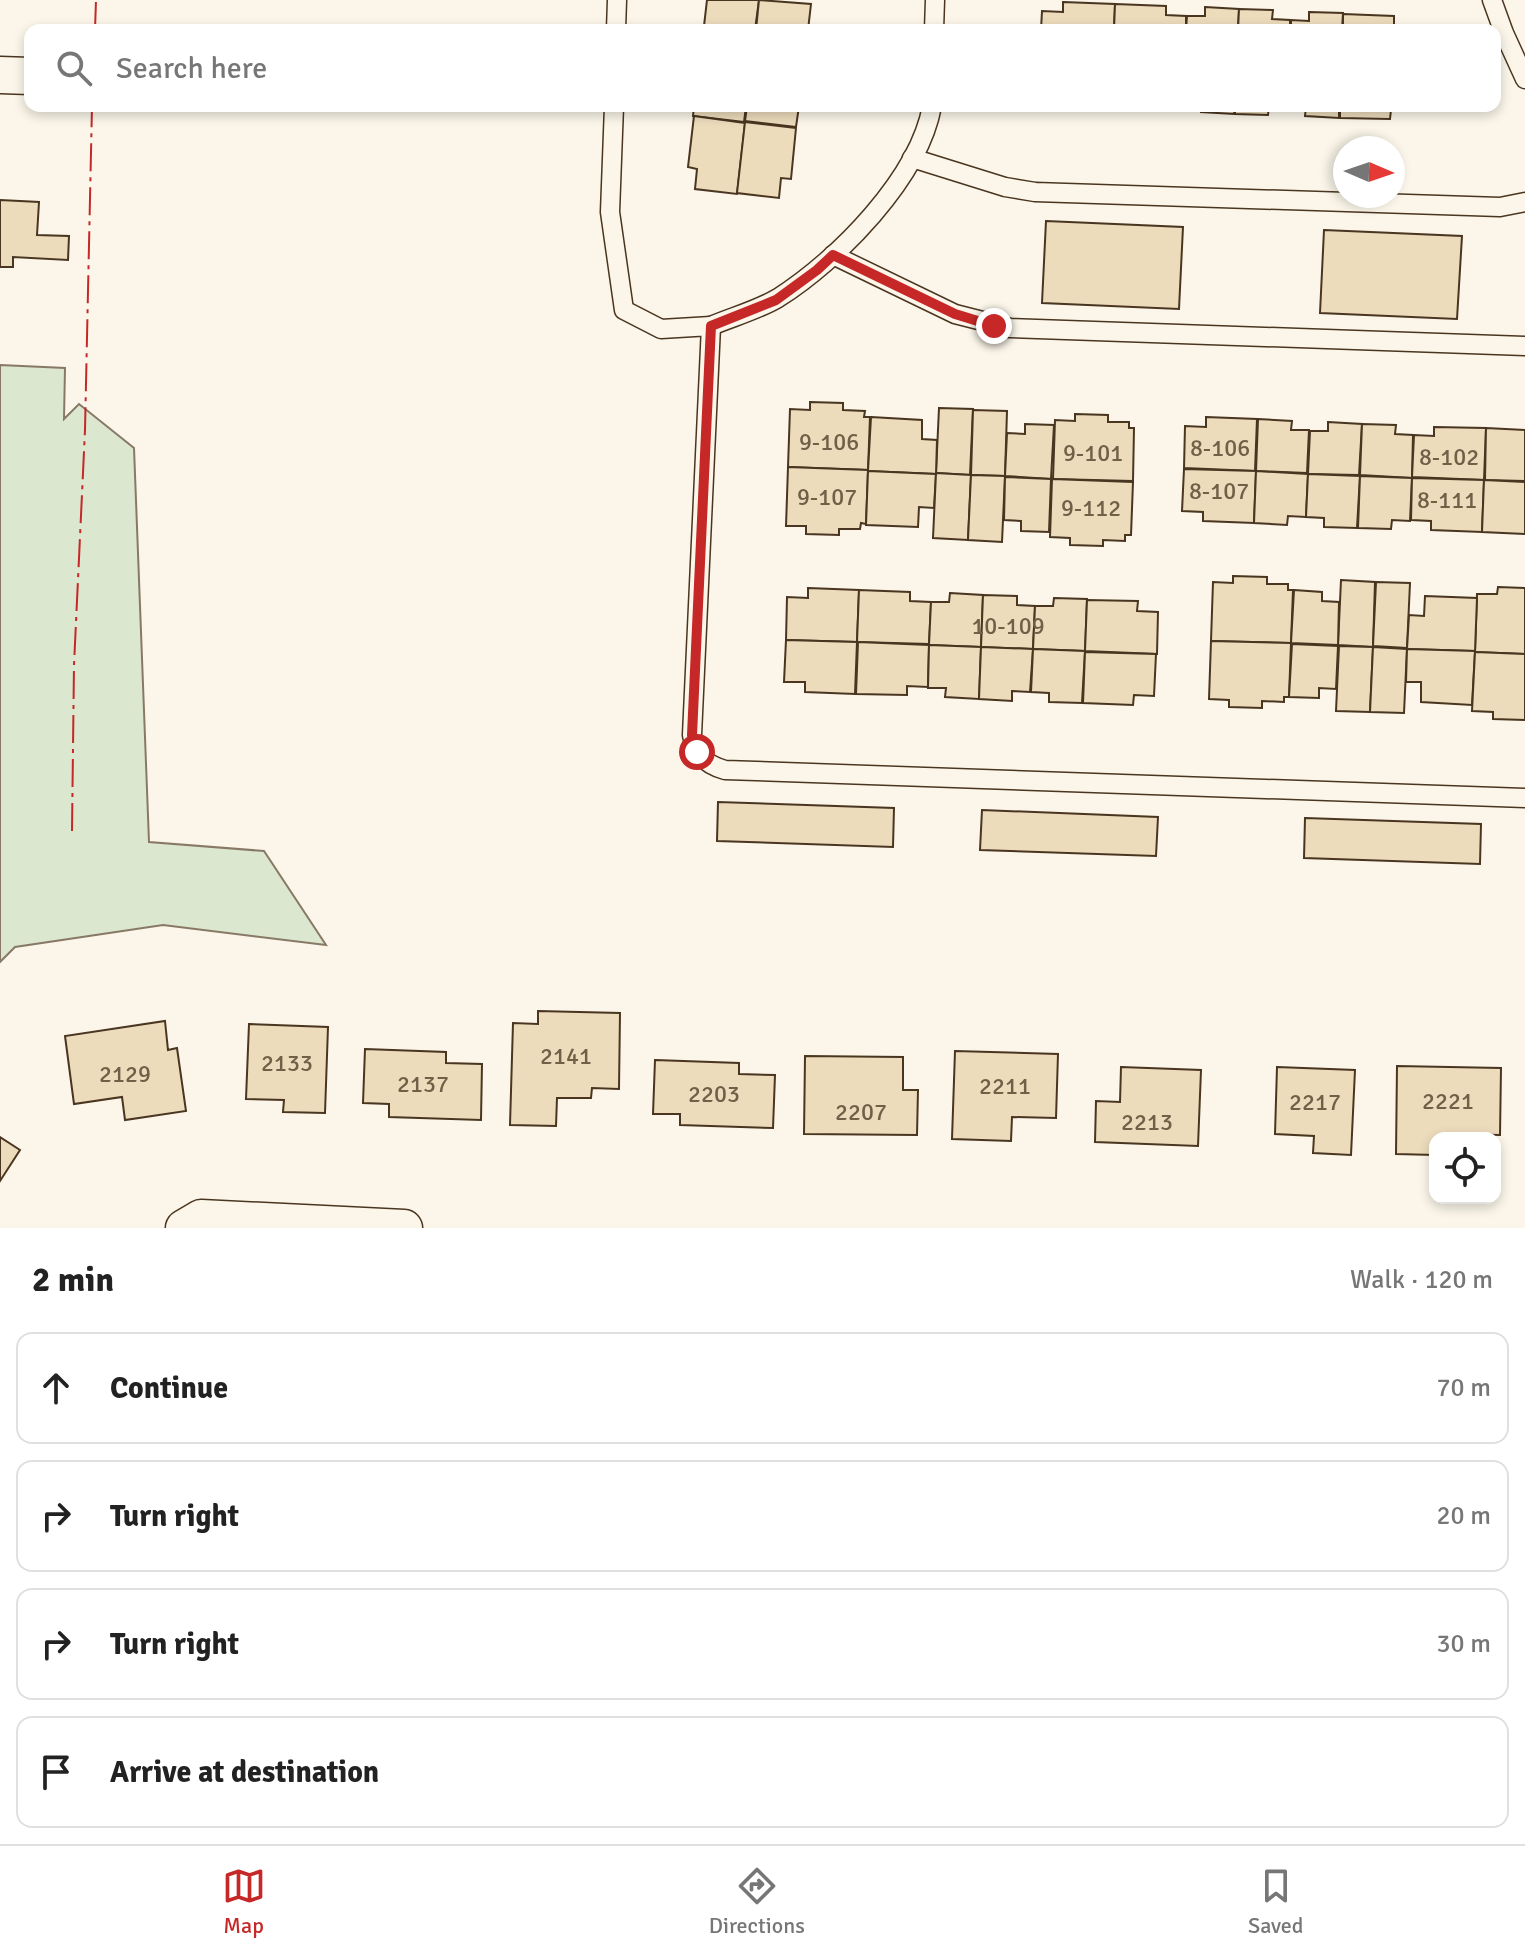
<!DOCTYPE html>
<meta charset="utf-8">
<style>
:root{--surface:#fff;--page:#f6f6f6;--text:#222;--muted:#767676;--line:#e0e0e0;--accent:#c62828}
body{margin:0;font-family:Signika,sans-serif;background:var(--page);color:var(--text)}
.controls{position:absolute;right:24px;bottom:24px;display:grid;overflow:hidden;border-radius:16px;box-shadow:0 4px 12px #0003}
.controls button{width:72px;height:72px;display:grid;place-items:center;padding:0;border:0;border-bottom:2px solid var(--line);background:var(--surface);color:var(--text);font:40px sans-serif}
.compass{position:absolute;left:1333px;top:136px;width:72px;height:72px;border-radius:50%;background:var(--surface);box-shadow:0 4px 12px #0003;rotate:92deg}
.stop{position:absolute;width:24px;height:24px;margin:-18px;border:6px solid #c62828;border-radius:50%;background:#fff}
.stop.end{background:#c62828;border-color:#fff;box-shadow:0 2px 8px #0008}
.list{margin:0;padding:0;list-style:none}
h2{display:flex;justify-content:space-between;align-items:center;height:104px;margin:0;padding:0 32px;font-size:34px}
h2 small{font-size:26px;font-weight:400;color:var(--muted)}
.list li{display:grid;grid-template-columns:52px 1fr auto;gap:24px;align-items:center;box-sizing:border-box;height:112px;margin:0 16px 16px;padding:0 16px;border:2px solid var(--line);border-radius:16px}
.list b{display:block;font-size:30px;white-space:nowrap}
.list em{font-size:26px;font-style:normal;color:var(--muted)}
.icon{flex:none;width:44px;height:44px;fill:none;stroke:currentColor;stroke-width:2;stroke-linecap:round;stroke-linejoin:round}
.map{position:relative;flex:none;width:1525px;height:1228px;overflow:hidden}
.search{position:absolute;background:var(--surface);box-shadow:0 4px 12px #0003;left:24px;right:24px;top:24px;height:88px;display:flex;align-items:center;gap:20px;box-sizing:border-box;padding:0 28px;border-radius:16px;color:var(--muted);font-size:30px}
.sheet{height:616px;background:var(--surface)}
nav{display:flex;justify-content:space-around;align-items:center;box-sizing:border-box;height:112px;border-top:2px solid var(--line);background:var(--surface);font-size:22px;color:var(--muted)}
nav a{display:grid;justify-items:center;gap:4px}
nav .on{color:var(--accent)}
.map>svg:first-child{display:block}
.green{fill:#dce7d0;stroke:#887966;stroke-width:2}
.building{fill:#ecdcbc;stroke:#4a3520;stroke-width:2}
.lines{fill:none;stroke-linecap:round;stroke-linejoin:round}
.service-casing{stroke:#4a3520;stroke-width:21}
.minor-casing{stroke:#4a3520;stroke-width:39}
.service{stroke:#fbf6e9;stroke-width:18}
.minor{stroke:#fbf6e9;stroke-width:36}
.power{stroke:#c62828;stroke-width:2;stroke-dasharray:28 6 4 6;stroke-linecap:butt}
.route{stroke:#c62828;stroke-width:10}
.labels{text-anchor:middle;dominant-baseline:central;stroke-width:6;stroke-linejoin:round;paint-order:stroke}
.number-label{font-size:24px;fill:#725f47}
</style>
<div class="map">
<svg width="1525" height="1228" viewBox="0 0 1525 1228">
<rect width="100%" height="100%" fill="#fbf6e9"/>
<!-- green -->
<polygon class="green" points="0,365 65,368 64,419 79,404 134,448 149,842 264,851 326,945 163,925 15,947 0,962"/>
<!-- building -->
<g class="building">
<polygon points="707,0 759,0 755,30 712,30 712,27 704,26"/>
<polygon points="759,0 811,4 808,30 756,30"/>
<polygon points="1063,2 1115,4 1114,30 1041,30 1042,11 1063,12"/>
<polygon points="1115,4 1166,6 1166,15 1186,16 1186,30 1114,30"/>
<polygon points="1205,7 1239,9 1238,30 1186,30 1187,16 1205,16"/>
<polygon points="1239,9 1273,10 1272,19 1290,20 1290,30 1238,30"/>
<polygon points="1309,12 1343,13 1342,30 1291,30 1291,20 1309,21"/>
<polygon points="1343,14 1394,16 1394,25 1414,26 1414,30 1343,30"/>
<polygon points="694,106 746,106 744,122 693,116"/>
<polygon points="747,106 799,106 796,127 745,121"/>
<polygon points="1201,106 1235,106 1234,114 1201,112"/>
<polygon points="1235,106 1269,106 1268,115 1235,114"/>
<polygon points="1287,106 1339,106 1339,118 1305,116 1306,107"/>
<polygon points="1340,106 1411,106 1411,111 1391,110 1390,119 1340,118"/>
<polygon points="694,116 745,123 737,194 695,189 697,169 688,167"/>
<polygon points="745,122 796,128 791,179 781,178 779,198 737,193"/>
<polygon points="0,200 39,202 37,235 69,236 68,260 13,257 13,267 0,267"/>
<polygon points="1046,221 1183,227 1179,309 1042,303"/>
<polygon points="1324,230 1462,236 1457,319 1320,313"/>
<polygon points="810,402 843,403 843,410 865,411 864,417 870,417 868,470 788,467 790,409 810,410"/>
<polygon points="939,408 973,409 970,475 936,473"/>
<polygon points="973,410 1007,411 1005,476 971,475"/>
<polygon points="1075,414 1108,415 1108,422 1129,422 1129,428 1134,428 1133,481 1053,479 1055,420 1075,421"/>
<polygon points="871,417 922,420 922,439 937,440 936,474 868,471"/>
<polygon points="1206,417 1257,419 1255,471 1184,468 1185,426 1206,427"/>
<polygon points="1258,419 1292,421 1291,430 1309,430 1307,473 1256,471"/>
<polygon points="1328,422 1362,424 1359,475 1308,474 1310,431 1328,431"/>
<polygon points="1025,424 1054,425 1051,479 1005,476 1007,433 1025,434"/>
<polygon points="1362,424 1396,425 1395,434 1413,435 1412,478 1360,475"/>
<polygon points="1434,427 1486,428 1484,480 1412,477 1414,435 1434,436"/>
<polygon points="1486,428 1525,430 1525,481 1485,480"/>
<polygon points="788,467 868,470 866,524 861,523 860,529 839,529 839,535 806,534 806,526 786,526"/>
<polygon points="1184,469 1256,471 1254,523 1203,521 1203,512 1182,511"/>
<polygon points="868,471 936,474 934,508 919,507 918,527 866,525"/>
<polygon points="1256,471 1308,474 1306,517 1288,516 1287,525 1254,523"/>
<polygon points="936,473 971,475 968,540 933,538"/>
<polygon points="1308,474 1360,476 1357,528 1324,527 1324,518 1306,517"/>
<polygon points="971,475 1005,476 1002,542 968,540"/>
<polygon points="1360,476 1412,478 1410,521 1392,520 1391,529 1358,528"/>
<polygon points="1005,477 1051,479 1049,532 1021,531 1021,521 1004,520"/>
<polygon points="1412,478 1484,480 1482,532 1431,530 1431,521 1411,520"/>
<polygon points="1052,479 1133,482 1131,535 1125,535 1125,541 1103,540 1103,546 1070,545 1070,538 1050,537"/>
<polygon points="1484,480 1525,482 1525,534 1482,532"/>
<polygon points="1233,576 1267,577 1267,584 1288,584 1288,590 1293,590 1291,643 1211,641 1213,582 1233,583"/>
<polygon points="1341,580 1375,582 1373,647 1338,645"/>
<polygon points="1376,582 1410,583 1407,648 1373,646"/>
<polygon points="1498,587 1525,588 1525,654 1475,652 1477,594 1497,594"/>
<polygon points="808,588 859,590 857,642 786,640 787,597 808,598"/>
<polygon points="859,590 910,592 910,601 931,602 929,644 857,642"/>
<polygon points="1294,590 1322,592 1322,601 1339,602 1338,645 1291,643"/>
<polygon points="950,593 983,595 981,647 929,645 931,602 949,602"/>
<polygon points="983,595 1017,596 1017,605 1035,606 1033,649 981,647"/>
<polygon points="1425,596 1477,598 1475,651 1407,649 1409,615 1424,616"/>
<polygon points="1054,598 1087,599 1085,651 1033,649 1035,606 1053,606"/>
<polygon points="1087,600 1138,601 1137,611 1158,612 1157,654 1085,651"/>
<polygon points="786,640 857,642 855,694 805,692 805,682 784,682"/>
<polygon points="1211,641 1291,643 1289,697 1284,697 1284,702 1262,701 1262,708 1229,707 1229,700 1209,699"/>
<polygon points="858,642 929,645 928,687 907,686 907,695 856,694"/>
<polygon points="1292,644 1338,646 1336,689 1319,688 1319,698 1289,697"/>
<polygon points="929,645 981,647 979,699 945,697 946,688 928,688"/>
<polygon points="1339,646 1373,647 1370,712 1336,711"/>
<polygon points="981,647 1033,649 1030,692 1012,691 1012,701 979,699"/>
<polygon points="1373,647 1407,649 1404,713 1370,712"/>
<polygon points="1033,649 1085,651 1082,703 1049,702 1049,693 1031,692"/>
<polygon points="1407,649 1475,651 1472,705 1421,702 1421,682 1406,682"/>
<polygon points="1085,652 1156,654 1154,696 1134,695 1133,705 1083,703"/>
<polygon points="1475,652 1525,654 1525,720 1493,719 1493,712 1472,711"/>
<polygon points="718,802 894,808 893,847 717,841"/>
<polygon points="982,810 1158,817 1156,856 980,850"/>
<polygon points="1305,818 1481,824 1480,864 1304,858"/>
<polygon points="538,1011 620,1013 619,1089 592,1088 591,1098 557,1098 556,1126 510,1125 513,1023 538,1024"/>
<polygon points="165,1021 168,1050 177,1048 186,1111 125,1120 122,1097 74,1104 65,1036"/>
<polygon points="249,1024 328,1027 325,1113 283,1112 284,1100 246,1099"/>
<polygon points="365,1049 446,1052 446,1063 482,1064 481,1120 389,1117 389,1104 363,1103"/>
<polygon points="955,1051 1058,1054 1056,1118 1012,1117 1011,1141 952,1139"/>
<polygon points="805,1056 903,1057 903,1090 918,1090 917,1135 804,1134"/>
<polygon points="655,1060 739,1063 739,1074 775,1075 773,1128 680,1125 680,1114 653,1114"/>
<polygon points="1397,1066 1501,1068 1500,1135 1450,1134 1450,1138 1435,1138 1435,1155 1396,1154"/>
<polygon points="1121,1067 1201,1070 1198,1146 1095,1142 1096,1101 1120,1102"/>
<polygon points="1277,1067 1355,1070 1351,1155 1313,1153 1314,1136 1275,1134"/>
<polygon points="0,1137 20,1150 0,1181"/>
</g>
<g class="lines">
<!-- service casing -->
<g class="service-casing">
<g id="service">
<polyline points="1492,0 1504,33 1525,79"/>
<polyline points="616,30 617,0"/>
<polyline points="934,30 935,0"/>
<path d="M614,106l-4,106 14,98 37,19 50,-3 -19,409c3,20 15,30 33,35l800,28"/>
<polyline points="912,158 1005,187 1035,192 1500,207 1525,202"/>
<polyline points="833,255 955,314 1010,328 1525,346"/>
<path d="M711,326c21,-9 47,-16 67,-28 60,-38 141,-120 154,-192"/>
</g>
</g>
<!-- minor casing -->
<g class="minor-casing">
<g id="minor">
<polyline points="0,75 30,76"/>
<polyline points="184,1228 201,1218 404,1228"/>
</g>
</g>
<!-- service -->
<use href="#service" class="service"/>
<!-- minor -->
<use href="#minor" class="minor"/>
<!-- power -->
<g class="power">
<polyline points="95,30 96,0"/>
<polyline points="72,831 74,665 85,430 92,106"/>
</g>
</g>
<g class="lines">
<!-- route -->
<polyline class="route" points="697,752 692,735 711,326 776,300 817,270 833,255 955,314 994,326"/>
</g>
<g class="labels">
<!-- number labels -->
<g class="number-label">
<text x="829" y="442">9-106</text>
<text x="1220" y="448">8-106</text>
<text x="1093" y="453">9-101</text>
<text x="1449" y="457">8-102</text>
<text x="1219" y="491">8-107</text>
<text x="827" y="497">9-107</text>
<text x="1447" y="500">8-111</text>
<text x="1091" y="508">9-112</text>
<text x="1008" y="626">10-109</text>
<text x="566" y="1056">2141</text>
<text x="287" y="1063">2133</text>
<text x="125" y="1074">2129</text>
<text x="423" y="1084">2137</text>
<text x="1005" y="1086">2211</text>
<text x="714" y="1094">2203</text>
<text x="1448" y="1101">2221</text>
<text x="1315" y="1102">2217</text>
<text x="861" y="1112">2207</text>
<text x="1147" y="1122">2213</text>
</g>
</g>
</svg>
<div class="controls">
<button><svg class="icon" aria-label="locate" viewBox="0 0 24 24"><circle cx="12" cy="12" r="6"/><path d="M12 2v4M12 18v4M2 12h4M18 12h4"/></svg></button>
</div>
<svg class="compass" viewBox="-18 -18 36 36"><path d="M0-13l5 13h-10z" fill="#e53935"/><path d="M0 13l5-13h-10z" fill="#767676"/></svg>
<div class="stop" style="left:697px;top:752px"></div>
<div class="stop end" style="left:994px;top:326px"></div>
<div class="search"><svg class="icon" aria-label="search" viewBox="0 0 24 24"><circle cx="10" cy="10" r="6"/><path d="M15 15l6 6"/></svg>Search here</div>
</div>
<section class="sheet">
<h2>2 min<small>Walk · 120 m</small></h2>
<ul class="list">
<li><svg class="icon" aria-label="ahead" viewBox="0 0 24 24"><path d="M12 20V5M6 11l6-6 6 6"/></svg><div><b>Continue</b></div><em>70 m</em></li>
<li><svg class="icon" aria-label="right" viewBox="0 0 24 24"><path d="M7 20v-9h11M14 6l5 5-5 5"/></svg><div><b>Turn right</b></div><em>20 m</em></li>
<li><svg class="icon" aria-label="right" viewBox="0 0 24 24"><path d="M7 20v-9h11M14 6l5 5-5 5"/></svg><div><b>Turn right</b></div><em>30 m</em></li>
<li><svg class="icon" aria-label="arrive" viewBox="0 0 24 24"><path d="M6 21V4h12l-3 4 3 4H6"/></svg><div><b>Arrive at destination</b></div></li>
</ul>
</section>
<nav>
<a class="on"><svg class="icon" aria-label="map" viewBox="0 0 24 24"><path d="M3 6l6-2 6 2 6-2v14l-6 2-6-2-6 2zM9 4v14M15 6v14"/></svg>Map</a>
<a><svg class="icon" aria-label="directions" viewBox="0 0 24 24"><path d="M12 3l9 9-9 9-9-9zM9 14v-3h6M13 9l2 2-2 2"/></svg>Directions</a>
<a><svg class="icon" aria-label="saved" viewBox="0 0 24 24"><path d="M7 4h10v16l-5-4-5 4z"/></svg>Saved</a>
</nav>
